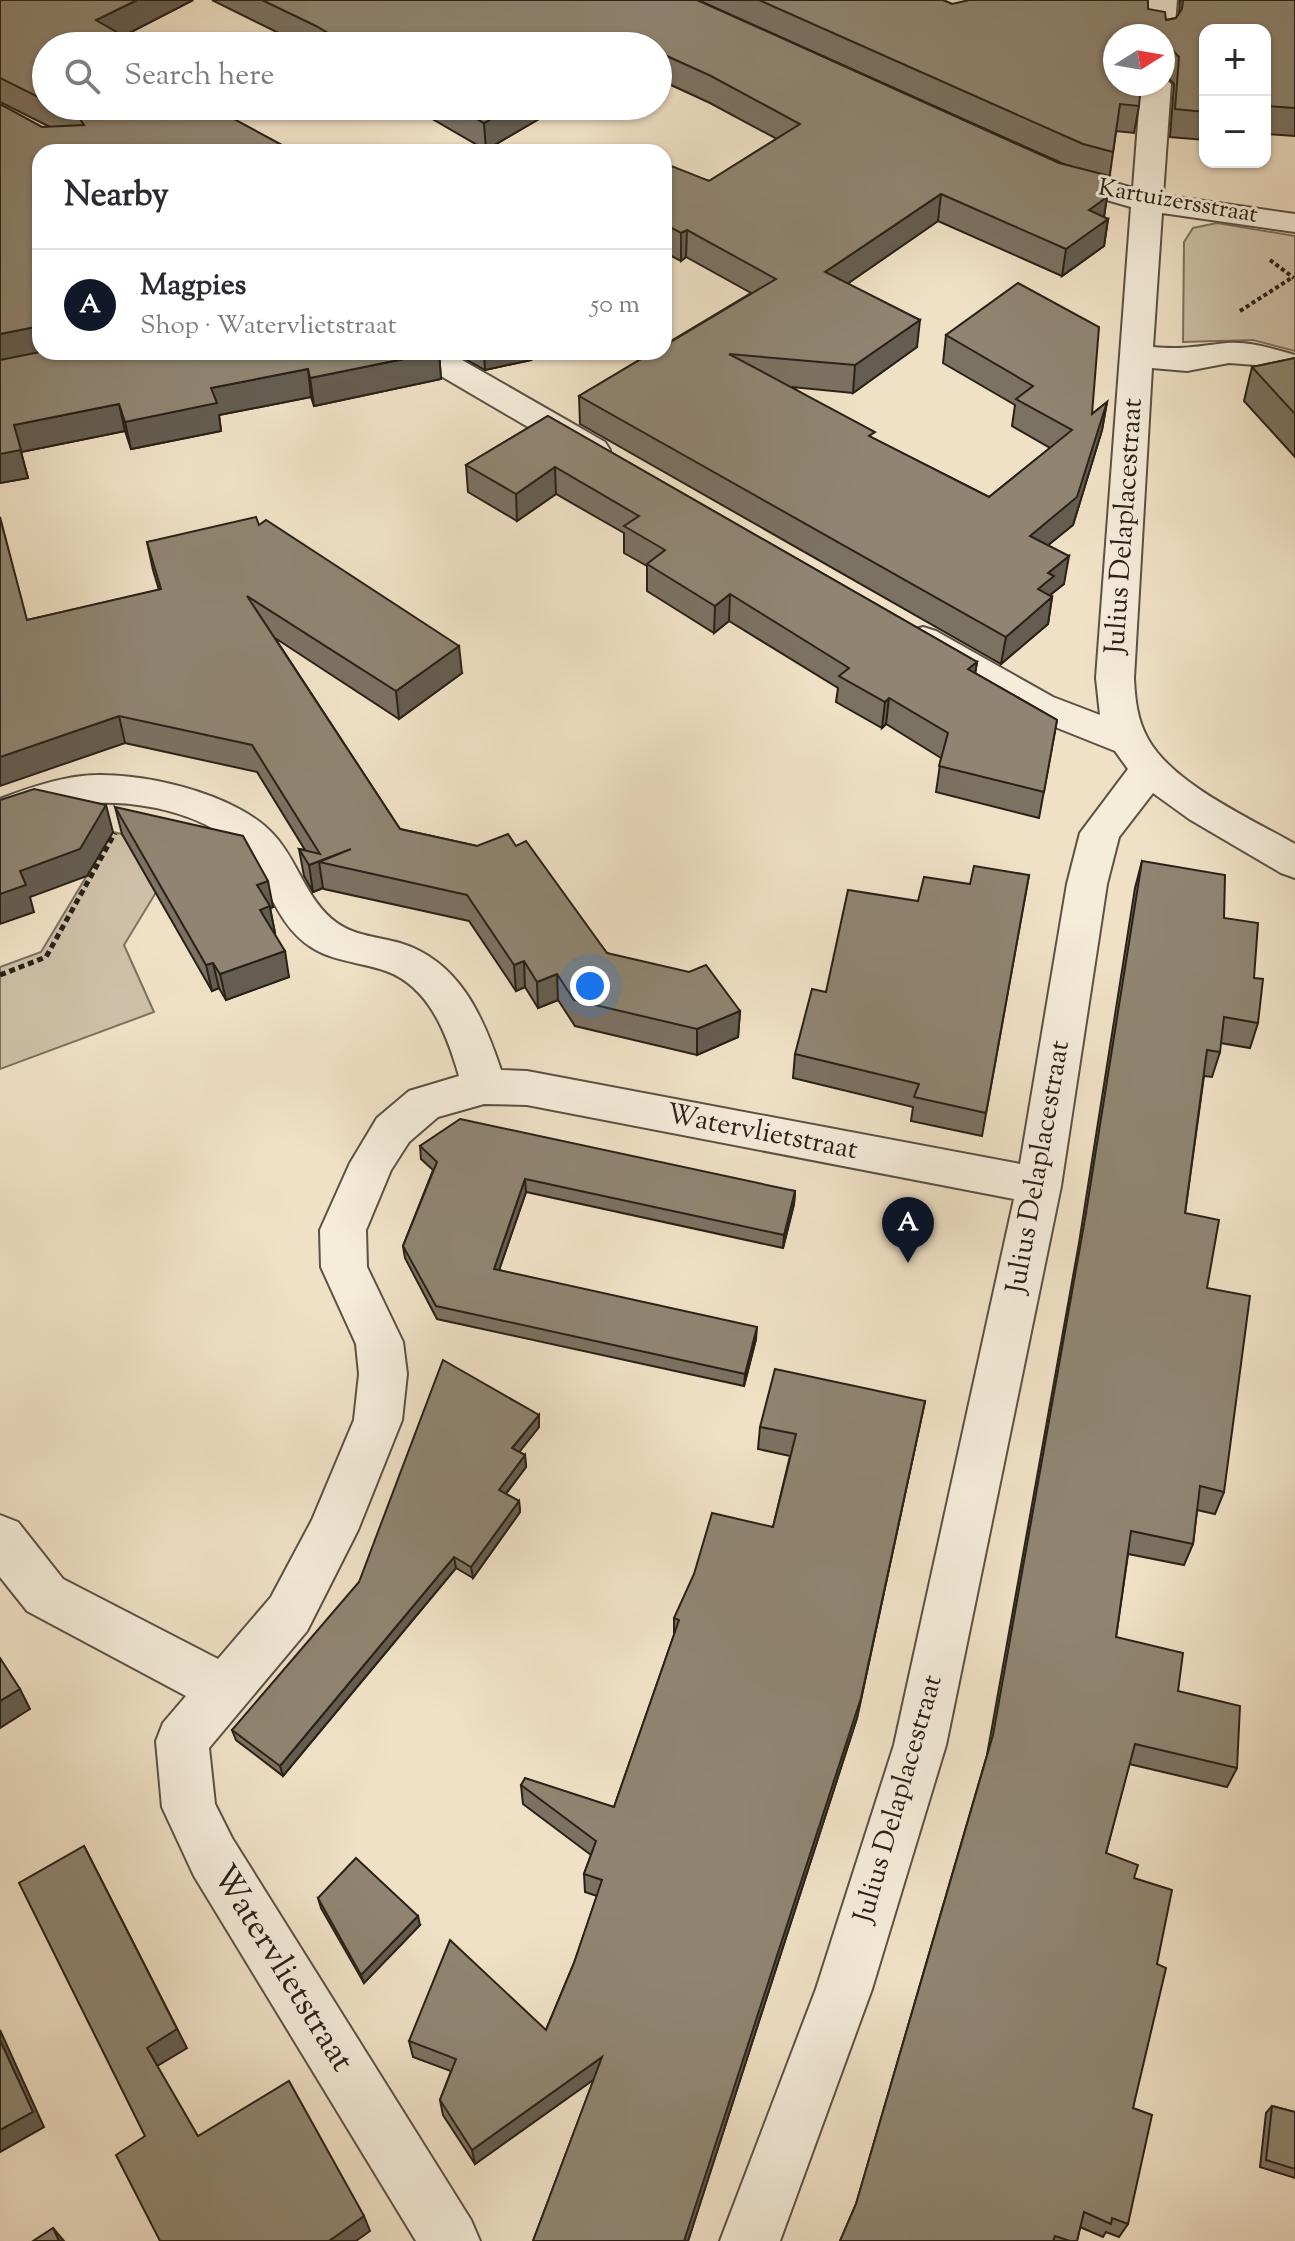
<!DOCTYPE html>
<meta charset="utf-8">
<style>
:root{--surface:#fff;--page:#f7f7f7;--text:#2b2b33;--muted:#7c7c81;--line:#e1e1e2;--accent:#111827}
body{margin:0;font-family:"Sorts Mill Goudy",serif;background:var(--page);color:var(--text)}
.controls{position:absolute;right:24px;top:24px;display:grid;overflow:hidden;border-radius:16px;box-shadow:0 2px 6px #0004}
.controls button{width:72px;height:72px;display:grid;place-items:center;padding:0;border:0;border-bottom:2px solid var(--line);background:var(--surface);color:var(--text);font:40px sans-serif}
.compass{position:absolute;left:1103px;top:24px;width:72px;height:72px;border-radius:50%;background:var(--surface);box-shadow:0 2px 6px #0004;rotate:79deg}
.you{position:absolute;left:590px;top:986px;width:28px;height:28px;margin:-20px;border:6px solid #fff;border-radius:50%;background:#1a73e8;box-shadow:0 0 0 12px #1a73e833}
.badge{display:grid;place-items:center;width:52px;height:52px;border-radius:50%;background:var(--accent);color:#fff;font-size:26px;font-weight:700}
.pin{position:absolute;translate:-50% -66px;filter:drop-shadow(0 2px 4px #0008)}
.pin::after{content:'';position:absolute;top:42px;width:28px;height:24px;background:inherit;clip-path:polygon(0 0,100% 0,50% 100%)}
.list{margin:0;padding:0;list-style:none}
h2{display:flex;justify-content:space-between;align-items:center;height:104px;margin:0;padding:0 32px;font-size:34px}
h2 small{font-size:26px;font-weight:400;color:var(--muted)}
.list li{display:grid;grid-template-columns:52px 1fr auto;gap:24px;align-items:center;box-sizing:border-box;height:112px;padding:0 32px;border-top:2px solid var(--line)}
.list b{display:block;font-size:30px;white-space:nowrap}
.list p{margin:0;font-size:26px;white-space:nowrap;color:var(--muted)}
.list em{font-size:26px;font-style:normal;color:var(--muted)}
.icon{flex:none;width:44px;height:44px;fill:none;stroke:currentColor;stroke-width:2;stroke-linecap:round;stroke-linejoin:round}
.map{position:relative;flex:none;width:1295px;height:2241px;overflow:hidden}
.search{position:absolute;background:var(--surface);box-shadow:0 2px 6px #0004;left:32px;top:32px;width:640px;height:88px;display:flex;align-items:center;gap:20px;box-sizing:border-box;padding:0 28px;border-radius:44px;color:var(--muted);font-size:30px}
.panel{position:absolute;background:var(--surface);box-shadow:0 2px 6px #0004;left:32px;top:144px;width:640px;height:216px;border-radius:24px}
.map>svg:first-child{display:block}
.green{fill:#cec0a8;stroke:#7c7060;stroke-width:2}
.lines{fill:none;stroke-linecap:round;stroke-linejoin:round}
.minor-casing{stroke:#5b5144;stroke-width:4}
.path-far1{stroke:#292118;stroke-width:4;stroke-dasharray:4 3;stroke-linecap:butt}
.path{stroke:#292118;stroke-width:5;stroke-dasharray:6 4;stroke-linecap:butt}
.minor{fill:#f5ecda;fill-rule:evenodd}
.wall{fill:#7c7262;stroke:#292118;stroke-width:2}
.shaded-wall{fill:#655d50;stroke:#292118;stroke-width:2}
.building{fill:#908572;stroke:#292118;stroke-width:2}
.labels{text-anchor:middle;dominant-baseline:central;stroke-width:6;stroke-linejoin:round;paint-order:stroke}
.far-street-label{font-size:24px;fill:#292118;stroke:#f5ecda}
.street-label{font-size:28px;fill:#292118;stroke:#f5ecda}
.near-street-label{font-size:34px;fill:#292118;stroke:#f5ecda}
</style>
<div class="map">
<svg width="1295" height="2241" viewBox="0 0 1295 2241">
<rect width="100%" height="100%" fill="#f0e1c6"/>
<filter id="stains"><feTurbulence type="fractalNoise" baseFrequency=".0025" numOctaves="4"/><feColorMatrix values="0 0 0 0 .2 0 0 0 0 .09 0 0 0 0 .02 0 0 0 .5 -.17"/></filter>
<radialGradient id="worn" r=".72"><stop offset=".6" stop-color="#630" stop-opacity="0"/><stop offset="1" stop-color="#630" stop-opacity=".3"/></radialGradient>
<!-- green -->
<g class="green">
<polygon points="1217,223 1295,236 1295,351 1253,340 1183,342 1184,242 1193,228"/>
<polygon points="113,832 183,848 124,945 154,1012 0,1069 0,967 41,952"/>
</g>
<g class="lines">
<!-- minor casing -->
<g class="minor-casing">
<g id="minor">
<polygon points="1149,0 1177,0 1174,36 1170,42 1163,44 1163,36 1146,36"/>
<path d="M1163,77l8,7 -8,111 132,19v18l-133,-19 -9,134c29,3 46,-1 74,-4 23,-2 46,6 68,12v20l-39,-10 -27,-2 -42,8 -35,-3 -18,310c1,21 3,42 14,61 25,45 103,80 147,105v34l-14,-5 -92,-54 -36,-26 -34,44 -12,47 -46,302 -115,559 -74,244 -92,252h-60l96,-252 78,-244 120,-546 -487,-94 -43,-1 -46,13 -29,25 -18,28 -25,60 1,37 36,75 4,32 -5,46 -44,110 -51,101 -98,117 6,56 17,34 239,382 9,21h-64l-222,-365 -32,-69 -6,-66 7,-18 23,-27 -159,-85 -27,-34v-62l18,7 45,57 155,80 53,-62 41,-77 42,-100 5,-46 -3,-30 -35,-77 -1,-37 30,-67 27,-45 32,-27 50,-15c-12,-41 -29,-89 -73,-105 -25,-9 -52,-9 -75,-24 -32,-20 -41,-59 -62,-88 -36,-48 -124,-64 -180,-53 -24,4 -46,15 -69,22v-29c26,-10 54,-20 82,-23 54,-6 155,17 192,59 25,27 32,66 63,88 18,13 42,14 63,20 59,18 83,73 101,127l26,1 493,93 47,-280 13,-51 48,-64 -13,-18 -90,-36 -115,-66 -6,-9 6,-9 13,-4 13,4 117,66 47,18 -4,-37 35,-471 -91,-26 -4,-7 4,-7 11,-2 82,23 8,-104h22z"/>
<polygon points="407,352 448,352 605,442 610,450 605,458 593,461 581,458 412,359"/>
</g>
</g>
<!-- path-far1 -->
<g class="path-far1">
<polyline points="1270,260 1294,278"/>
<polyline points="1240,311 1293,277"/>
</g>
<!-- path -->
<polyline class="path" points="0,975 46,957 115,833"/>
<!-- minor -->
<use href="#minor" class="minor"/>
</g>
<!-- wall -->
<g class="wall">
<polygon points="0,0 193,0 123,36 139,45 139,46 46,46 46,106 210,106 40,152 40,352 439,352 441,379 314,406 311,397 219,415 221,431 131,449 125,431 21,452 28,478 0,483 42,127 50,127 0,102"/>
<polygon points="212,0 697,0 1059,163 1066,165 698,0 943,0 952,4 1148,9 1166,20 1176,18 1179,14 1180,0 1295,0 1295,136 1265,134 1265,30 1205,30 1205,140 1170,137 1174,84 1164,74 1163,76 1163,36 1115,36 1139,106 1134,133 1116,131 1104,217 1108,219 1104,246 1062,276 938,221 848,283 917,347 853,393 792,387 874,439 989,497 1050,448 1012,426 1015,405 943,363 946,335 1092,414 1107,402 1102,430 1073,525 1048,545 1064,584 1050,595 1052,597 1048,624 1001,664 580,424 579,396 751,293 686,257 681,261 664,252 664,168 709,181 777,139 710,103 658,79 658,46 305,46"/>
<polygon points="410,106 561,106 486,150"/>
<polygon points="453,352 543,352 531,360 485,370"/>
<polygon points="1295,358 1295,457 1244,401 1252,367"/>
<polygon points="548,416 977,662 975,673 1057,720 1039,818 936,792 941,758 886,724 882,728 836,702 838,688 729,621 714,633 647,591 647,566 624,553 624,533 556,494 517,521 468,492 466,465"/>
<polygon points="259,525 462,673 399,719 275,638 400,829 477,846 516,846 607,953 740,1011 738,1037 697,1055 575,1026 558,1000 538,1008 525,987 516,991 469,921 324,889 323,888 313,892 304,876 299,849 305,850 257,772 125,743 27,620 159,590 153,570 147,542"/>
<polygon points="115,807 273,907 270,908 275,933 274,933 289,977 226,1000 219,988 212,991 122,834"/>
<polygon points="1142,861 1224,918 1254,978 1258,1023 1250,1048 1220,1043 1220,1052 1212,1077 1204,1076 1185,1213 1207,1288 1224,1492 1215,1514 1197,1510 1193,1544 1184,1565 1128,1554 1116,1637 1178,1691 1237,1768 1227,1787 1129,1764 1106,1853 1134,1878 1157,1964 1133,2108 1128,2224 1119,2237 1106,2232 1103,2237 1080,2227 1077,2241 840,2241 856,2204 987,1755 1079,1243 1135,888"/>
<polygon points="1029,875 982,1136 911,1121 913,1107 793,1078 795,1054 918,901 970,884"/>
<polygon points="420,1146 795,1191 794,1204 783,1248 526,1192 499,1270 756,1339 744,1386 437,1319 405,1258 403,1246 433,1170 421,1159"/>
<polygon points="925,1401 857,1718 688,2241 533,2241 594,2079 475,2164 443,2115 440,2100 451,2071 413,2057 409,2041 546,2030 574,1963 597,1896 585,1892 584,1874 591,1855 523,1804 521,1785 614,1807 674,1635 674,1618 773,1527 790,1456 758,1449 760,1427"/>
<polygon points="539,1415 539,1427 519,1452 525,1455 526,1467 506,1494 519,1501 520,1512 473,1578 456,1568 283,1776 236,1740 232,1730"/>
<polygon points="318,1898 420,1925 364,1983 321,1908"/>
<polygon points="1272,2106 1295,2112 1295,2178 1260,2167 1266,2113"/>
</g>
<!-- shaded-wall -->
<g class="shaded-wall">
<polygon points="137,0 193,0 104,46 96,20"/>
<polygon points="629,39 629,46 617,46"/>
<polygon points="1169,47 1164,74 1163,76 1165,54"/>
<polygon points="514,106 561,106 486,150 484,123"/>
<polygon points="941,194 938,221 824,300 825,272"/>
<polygon points="1107,197 1103,223 1108,219 1104,246 1062,276 1066,249 1089,210"/>
<polygon points="687,230 686,257 681,261 681,233"/>
<polygon points="920,320 917,347 853,393 855,365"/>
<polygon points="40,326 40,352 0,363 0,334"/>
<polygon points="439,352 441,379 314,406 310,378"/>
<polygon points="484,352 543,352 531,360 485,370"/>
<polygon points="308,369 311,397 219,415 221,431 131,449 125,422 211,388"/>
<polygon points="1107,402 1102,430 1073,525 1026,563 1030,536"/>
<polygon points="119,404 125,431 21,452 28,478 0,483 0,454 14,425"/>
<polygon points="555,467 556,494 517,521 516,494"/>
<polygon points="1069,556 1064,584 1050,595 1050,599 1052,597 1048,624 1001,664 1006,637 1048,573"/>
<polygon points="730,594 729,621 714,633 715,606"/>
<polygon points="459,646 462,673 399,719 396,691"/>
<polygon points="977,662 973,688 968,669"/>
<polygon points="889,698 886,724 882,728 885,702"/>
<polygon points="119,716 125,743 0,786 0,757"/>
<polygon points="106,805 113,832 87,876 30,897 34,912 0,924 0,895 20,871"/>
<polygon points="351,849 319,862 323,888 313,892 309,865"/>
<polygon points="268,881 273,907 270,908 275,933 265,936 257,885"/>
<polygon points="285,951 289,977 226,1000 220,974"/>
<polygon points="524,961 525,987 516,991 514,965"/>
<polygon points="213,963 219,988 212,991 206,965"/>
<polygon points="557,974 558,1000 538,1008 537,982"/>
<polygon points="740,1011 738,1037 697,1055 697,1029"/>
<polygon points="525,1179 526,1192 495,1282 494,1269"/>
<polygon points="795,1191 794,1204 783,1248 784,1235"/>
<polygon points="757,1327 756,1339 744,1386 745,1374"/>
<polygon points="925,1401 857,1718 688,2241 684,2241"/>
<polygon points="539,1415 539,1427 513,1460 512,1448"/>
<polygon points="525,1455 526,1467 500,1501 499,1490"/>
<polygon points="519,1501 520,1512 473,1578 471,1567"/>
<polygon points="454,1557 456,1568 283,1776 280,1766"/>
<polygon points="20,1689 30,1709 0,1728 0,1701"/>
<polygon points="84,1846 187,2048 157,2066 147,2048"/>
<polygon points="418,1916 420,1925 364,1983 361,1975"/>
<polygon points="0,2030 44,2127 0,2152"/>
<polygon points="602,2057 603,2073 475,2164 472,2150"/>
<polygon points="364,2216 370,2231 356,2241 329,2241"/>
<polygon points="53,2228 64,2241 59,2241"/>
</g>
<!-- building -->
<g class="building">
<polygon points="0,0 137,0 96,20 139,45 136,46 46,46 46,101 0,78"/>
<polygon points="262,0 697,0 1059,163 1110,176 1107,197 1089,210 1108,219 1066,249 941,194 825,272 920,320 855,365 729,354 875,432 869,436 989,497 1072,430 1016,399 1033,386 946,335 1018,283 1099,327 1092,414 1107,402 1077,497 1030,536 1069,556 1048,573 1054,576 1038,589 1052,597 1006,637 579,396 653,352 664,352 664,346 776,279 687,230 681,233 664,224 664,168 669,165 709,181 800,124 711,76 658,52 658,46 645,46 629,39 617,46 350,46 316,26"/>
<polygon points="759,0 943,0 952,4 969,0 1148,0 1148,9 1165,12 1166,20 1176,18 1182,9 1183,0 1295,0 1295,108 1265,106 1265,30 1205,30 1205,112 1175,109 1179,57 1169,47 1165,54 1163,54 1163,36 1115,36 1115,84 1141,84 1139,106 1120,104 1113,152 1083,144"/>
<polygon points="0,104 42,127 84,125 78,116 57,106 210,106 295,152 40,152 40,326 0,334"/>
<polygon points="454,106 514,106 484,123"/>
<polygon points="40,352 438,352 310,378 308,369 211,388 217,403 125,422 119,404 14,425 21,450 0,454 0,360"/>
<polygon points="1295,358 1295,414 1252,367"/>
<polygon points="548,416 977,662 968,669 1057,720 1044,792 939,766 948,733 889,698 885,702 839,676 849,668 730,594 715,606 647,564 665,550 624,526 639,516 555,467 516,494 466,465"/>
<polygon points="0,517 27,620 161,589 147,542 256,517 259,525 266,520 459,646 396,691 247,596 400,829 477,846 508,834 516,846 526,841 607,953 689,972 706,965 740,1011 697,1029 574,1000 557,974 537,982 524,961 514,965 467,895 319,862 351,849 309,865 299,849 320,854 252,745 119,716 0,757"/>
<polygon points="34,789 106,805 80,849 20,871 26,885 0,894 0,800"/>
<polygon points="115,807 243,836 268,881 257,885 270,906 260,910 285,951 220,974 213,963 206,965"/>
<polygon points="1142,861 1225,875 1224,918 1258,923 1254,978 1263,979 1258,1023 1224,1017 1220,1052 1207,1050 1185,1213 1219,1220 1207,1288 1250,1296 1224,1492 1200,1486 1193,1544 1131,1531 1116,1637 1183,1653 1178,1691 1240,1706 1237,1768 1135,1744 1106,1853 1138,1865 1134,1878 1172,1890 1157,1964 1166,1968 1133,2108 1152,2115 1128,2224 1112,2218 1111,2224 1084,2212 1077,2241 1070,2241 1055,2236 1053,2241 840,2241 856,2204 993,1735 1085,1219"/>
<polygon points="974,866 1029,875 986,1113 914,1097 919,1084 795,1054 812,989 826,992 848,890 918,901 924,877 970,884"/>
<polygon points="460,1119 795,1191 784,1235 525,1179 494,1269 757,1327 745,1374 436,1306 403,1246 437,1162 420,1146"/>
<polygon points="443,1360 539,1415 512,1448 525,1455 499,1490 519,1501 471,1567 454,1557 280,1766 232,1730 359,1582"/>
<polygon points="775,1369 925,1401 861,1698 684,2241 533,2241 602,2057 472,2150 440,2100 456,2059 409,2041 450,1940 546,2030 574,1963 602,1880 584,1874 596,1841 521,1785 525,1778 614,1807 679,1620 674,1618 694,1574 712,1513 773,1527 796,1434 760,1427"/>
<polygon points="0,1658 20,1689 0,1701"/>
<polygon points="84,1846 177,2029 147,2048 198,2136 289,2081 364,2216 329,2241 160,2241 116,2155 145,2136 19,1883"/>
<polygon points="356,1858 418,1916 361,1975 318,1898"/>
<polygon points="0,2040 33,2112 0,2130"/>
<polygon points="1272,2106 1295,2112 1295,2169 1266,2160"/>
<polygon points="53,2228 59,2241 33,2241"/>
</g>
<g class="labels">
<!-- far-street labels -->
<g class="far-street-label">
<text transform="translate(1178 202) rotate(10)">Kartuizersstraat</text>
</g>
<!-- street labels -->
<g class="street-label">
<text transform="translate(1125 526) rotate(-86)">Julius Delaplacestraat</text>
<text transform="translate(762 1133) rotate(11)">Watervlietstraat</text>
<text transform="translate(1039 1167) rotate(-80)">Julius Delaplacestraat</text>
<text transform="translate(899 1799) rotate(-74)">Julius Delaplacestraat</text>
</g>
<!-- near-street labels -->
<g class="near-street-label">
<text transform="translate(282 1969) rotate(58)">Watervlietstraat</text>
</g>
</g>
<rect width="100%" height="100%" filter="url(#stains)"/>
<rect width="100%" height="100%" fill="url(#worn)"/>
</svg>
<div class="controls">
<button>+</button>
<button>−</button>
</div>
<svg class="compass" viewBox="-18 -18 36 36"><path d="M0-13l5 13h-10z" fill="#e53935"/><path d="M0 13l5-13h-10z" fill="#7c7c81"/></svg>
<div class="you"></div>
<div class="pin badge" style="left:908px;top:1263px">A</div>
<div class="search"><svg class="icon" aria-label="search" viewBox="0 0 24 24"><circle cx="10" cy="10" r="6"/><path d="M15 15l6 6"/></svg>Search here</div>
<section class="panel">
<h2>Nearby<small></small></h2>
<ul class="list">
<li><span class="badge">A</span><div><b>Magpies</b><p>Shop · Watervlietstraat</p></div><em>50 m</em></li>
</ul>
</section>
</div>
